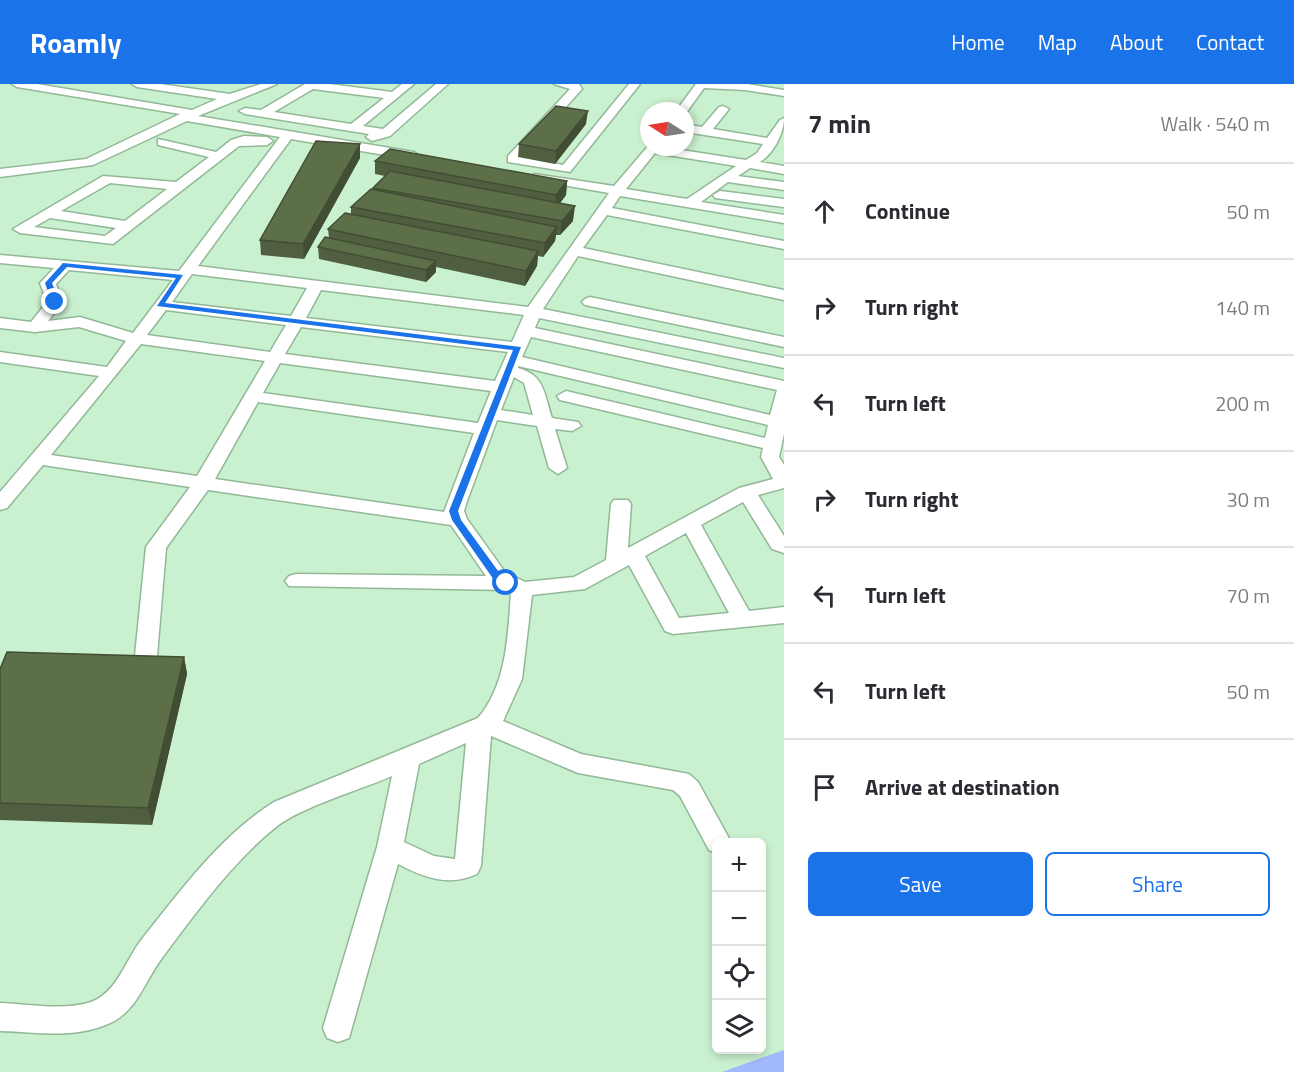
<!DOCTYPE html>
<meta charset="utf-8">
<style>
:root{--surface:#fff;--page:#f2f2f3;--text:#2b2b33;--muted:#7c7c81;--line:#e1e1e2;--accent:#1a73e8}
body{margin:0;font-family:"Titillium Web",sans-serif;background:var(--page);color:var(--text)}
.controls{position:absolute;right:18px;bottom:18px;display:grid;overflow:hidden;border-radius:9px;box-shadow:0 3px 9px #0003}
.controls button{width:54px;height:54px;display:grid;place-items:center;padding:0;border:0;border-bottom:2px solid var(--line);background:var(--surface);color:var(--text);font:30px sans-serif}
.compass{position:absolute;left:640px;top:18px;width:54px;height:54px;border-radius:50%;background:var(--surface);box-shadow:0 3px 9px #0003;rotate:282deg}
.stop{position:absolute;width:18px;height:18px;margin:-14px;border:4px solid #1a73e8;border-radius:50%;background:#fff}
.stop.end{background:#1a73e8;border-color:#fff;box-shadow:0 2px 6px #0008}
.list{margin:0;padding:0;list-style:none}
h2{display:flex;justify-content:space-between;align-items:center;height:78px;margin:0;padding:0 24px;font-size:26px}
h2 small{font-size:20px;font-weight:400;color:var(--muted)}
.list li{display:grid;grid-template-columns:39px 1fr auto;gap:18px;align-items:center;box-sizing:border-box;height:96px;padding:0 24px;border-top:2px solid var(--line)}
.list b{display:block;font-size:22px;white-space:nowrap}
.list em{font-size:20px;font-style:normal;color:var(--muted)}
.actions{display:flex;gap:12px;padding:18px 24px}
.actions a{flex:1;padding:14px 0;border:2px solid var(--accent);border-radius:9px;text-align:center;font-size:21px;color:var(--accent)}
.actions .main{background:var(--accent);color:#fff}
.icon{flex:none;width:33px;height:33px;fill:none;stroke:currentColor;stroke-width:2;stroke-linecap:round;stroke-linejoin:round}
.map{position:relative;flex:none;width:784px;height:988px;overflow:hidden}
header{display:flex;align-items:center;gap:36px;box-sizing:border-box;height:84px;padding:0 30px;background:var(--accent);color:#fff}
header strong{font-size:28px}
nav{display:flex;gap:33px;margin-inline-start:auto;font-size:21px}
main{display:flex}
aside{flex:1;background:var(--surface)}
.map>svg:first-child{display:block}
.water{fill:#a1b9fd}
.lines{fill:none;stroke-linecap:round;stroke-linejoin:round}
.minor-casing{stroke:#92b898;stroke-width:3}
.minor{fill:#fff;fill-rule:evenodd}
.wall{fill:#505f3f}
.shaded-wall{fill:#414e33}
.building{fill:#5d6f49;stroke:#414e33;stroke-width:1.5}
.route{fill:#1a73e8}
</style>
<header>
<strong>Roamly</strong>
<nav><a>Home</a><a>Map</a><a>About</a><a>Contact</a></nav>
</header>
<main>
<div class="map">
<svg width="784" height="988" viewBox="0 0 784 988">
<rect width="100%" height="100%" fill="#caf1cf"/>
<!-- water -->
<polygon class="water" points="784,966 784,988 722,988"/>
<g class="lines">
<!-- minor casing -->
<g class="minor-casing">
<g id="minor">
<path d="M12,0h25l155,26 25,-11 -80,-12 -5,-3h28l70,10 31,-10h16l-79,32 216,36 6,4 -6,4 -123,-21 -93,127 330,41 81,-114 -75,-13v-6l80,12 35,-41 97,15 11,-7 6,-9 -78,-12v-8l17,3 17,-20 4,-1 6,3 -16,20 54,9 13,-18 4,-2c0,16 -11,36 -24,44l24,4v8l-34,-6 -12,8 46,6v8l-56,-8 -27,20 83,13v8l-164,-27 -8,12 172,33v8l-177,-34 -24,33 201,42v10l-206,-44 -35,53 241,49v10l-245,-50 -4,10 249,53v53l-5,23 5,8v23l-26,7 26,41v17l-12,-4 -29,-47 -42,23 48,86 35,-4v16l-111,11 -8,-3 -36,-66 -44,24 -53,6 -10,84 -19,42 78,33 108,20 9,8 33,60h-15v11l-7,-3 -29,-54 -7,-6 -95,-17 -87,-37 -10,130 -4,8c-28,13 -52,4 -79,-10l-49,174 -11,4 -11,-4 -4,-10 54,-181 15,-71c-32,14 -91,31 -116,51 -43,34 -82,88 -114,131 -18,24 -25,54 -54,66 -35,15 -71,8 -108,7v-28c29,1 63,8 91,-1 26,-9 35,-43 51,-63 38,-48 79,-104 132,-137l204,-84c29,-34 30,-83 33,-126l-5,-2 -217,-4 -4,-5 4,-5 7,-2 190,2 -35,-51 -243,-35 -42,58 -9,108 -3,6 -8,2 -8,-2 -3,-6 11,-109 44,-60 -147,-22 -36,43 -7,2v-18l99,-116 -99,-14v-10l107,15 19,-26 -47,-14 -44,5 -35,-4v-10l31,4 16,-20 -7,-19 14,-15 -54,-5v-8l179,16 101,-134 -93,-16 -94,44 -93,12v-8l86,-10 94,-45 -163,-27zM655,69l81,13 -49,33 -61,-10zM69,186l104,10 -40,53 -53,-16 -32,4 15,-19 -7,-18zM192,190l115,14 -16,28 -119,-14zM321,206l203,25 -12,27 -206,-24zM166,226l120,15 -16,27 -123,-17zM301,243l207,25 -13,29 -210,-27zM531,253l246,53 -7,25 -248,-58zM141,260l124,17 -68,115 -146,-21zM280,279l211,28 -13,32 -215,-30zM518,282l250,59 -3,13 -199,-47 -9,5 3,4 203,48 -2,9 12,22 -34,9 -111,60 3,-44 -3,-4h-14l-3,4 -5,56 -32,17 -49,5 -20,-10 -38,-53 -3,-8 3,-10 30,-81 40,6 12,42 9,6 9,-6 -12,-39 17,2 9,-5 -3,-4 -26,-4c-8,-24 -7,-43 -34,-50zM514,293l10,6 9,32 -32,-5zM258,318l216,31 -30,79 -229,-33zM686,449l43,80 -50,5 -34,-62zM466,659l-11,116 -21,-3 -30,-14 15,-78z"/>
<path d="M305,0h24l63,8 10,-8h12l-51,42 20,3 53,-45h12l-58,52 -18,5 -6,-4 3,-3 -124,-20 -6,-3 6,-3 16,2zM313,5l71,9 -33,26 -77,-12z"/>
<polygon points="554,0 579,0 582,5 521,73 563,81 629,0 640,0 570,88 508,78 508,72 570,5"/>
<polygon points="696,0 747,0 784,6 784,12 745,6 704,4 686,29 685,27 676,27"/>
<path d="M244,52l23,1 6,4 -6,4 -28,1 -126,98 -93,-11 -7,-4 90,-53 73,6 33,-25 -51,-12v-6l58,13 15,-12zM110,99l57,6 -42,32 -64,-10zM50,134l66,10 -11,8 -71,-9z"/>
<polygon points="720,107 784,115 784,123 715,114 713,111"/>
<polygon points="590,213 784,253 784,263 585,221 582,218 585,215"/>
</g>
</g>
<!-- minor -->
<use href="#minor" class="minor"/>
</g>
<!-- wall -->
<g class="wall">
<polygon points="586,40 555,80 518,73 519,60"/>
<polygon points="360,60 360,74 304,175 261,171 260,156"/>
<polygon points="375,77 567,97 566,111 560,119 573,137 560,151 556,151 555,157 543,173 538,172 537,182 525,202 436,183 436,188 426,198 319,175 318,163 329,154 328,145 351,131 351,123 373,106 373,104 385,92 375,90"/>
<polygon points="184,573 187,590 152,741 0,736 0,585"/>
</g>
<!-- shaded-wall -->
<g class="shaded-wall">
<polygon points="588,27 586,40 555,80 556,67"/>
<polygon points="360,60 360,74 304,175 303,160"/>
<polygon points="567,97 566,111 555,126 556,111"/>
<polygon points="575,122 573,137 560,151 562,137"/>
<polygon points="557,143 555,157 543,173 545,159"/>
<polygon points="538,167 537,182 525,202 526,187"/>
<polygon points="436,177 436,188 426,198 426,186"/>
<polygon points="184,573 187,590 152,741 148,724"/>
</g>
<!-- building -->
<g class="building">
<polygon points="556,22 588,27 556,67 519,60"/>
<polygon points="316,57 360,60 303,160 260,156"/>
<polygon points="390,65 567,97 556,111 375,77"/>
<polygon points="390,87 575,122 562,137 373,104"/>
<polygon points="371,105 557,143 545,159 351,123"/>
<polygon points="345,129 538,167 526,187 328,145"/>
<polygon points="325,153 436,177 426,186 318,163"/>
<polygon points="7,568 184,573 148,724 0,719 0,585"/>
</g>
<!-- route -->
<polygon class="route" points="63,179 183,191 165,219 521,263 458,427 461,436 501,491 509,497 509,502 502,502 494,496 452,436 449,427 513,266 157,222 176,194 67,183 52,199 59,218 55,220 52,218 45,199"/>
</svg>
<div class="controls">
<button>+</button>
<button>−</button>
<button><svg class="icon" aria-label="locate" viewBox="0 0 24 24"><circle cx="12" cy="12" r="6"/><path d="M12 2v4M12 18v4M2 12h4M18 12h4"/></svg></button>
<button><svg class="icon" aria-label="layers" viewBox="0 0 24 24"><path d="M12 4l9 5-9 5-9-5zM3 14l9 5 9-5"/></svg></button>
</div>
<svg class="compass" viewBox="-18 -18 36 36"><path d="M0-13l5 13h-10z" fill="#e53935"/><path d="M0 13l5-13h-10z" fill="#7c7c81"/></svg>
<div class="stop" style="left:506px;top:499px"></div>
<div class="stop end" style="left:55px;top:218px"></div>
</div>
<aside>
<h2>7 min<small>Walk · 540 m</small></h2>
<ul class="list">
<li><svg class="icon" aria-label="ahead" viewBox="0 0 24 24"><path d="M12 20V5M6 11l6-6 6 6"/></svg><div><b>Continue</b></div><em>50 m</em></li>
<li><svg class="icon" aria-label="right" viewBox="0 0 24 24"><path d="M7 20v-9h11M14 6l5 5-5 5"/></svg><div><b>Turn right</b></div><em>140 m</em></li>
<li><svg class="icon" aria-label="left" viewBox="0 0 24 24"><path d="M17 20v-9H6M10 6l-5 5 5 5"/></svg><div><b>Turn left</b></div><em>200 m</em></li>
<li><svg class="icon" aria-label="right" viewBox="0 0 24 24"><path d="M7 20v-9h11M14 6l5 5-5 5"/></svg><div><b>Turn right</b></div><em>30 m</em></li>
<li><svg class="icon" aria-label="left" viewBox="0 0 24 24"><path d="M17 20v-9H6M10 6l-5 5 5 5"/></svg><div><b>Turn left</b></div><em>70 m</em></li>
<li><svg class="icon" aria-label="left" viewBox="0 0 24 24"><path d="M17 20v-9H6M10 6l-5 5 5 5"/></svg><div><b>Turn left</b></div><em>50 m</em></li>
<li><svg class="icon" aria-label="arrive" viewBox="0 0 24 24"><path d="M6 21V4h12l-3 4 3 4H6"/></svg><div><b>Arrive at destination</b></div></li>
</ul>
<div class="actions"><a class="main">Save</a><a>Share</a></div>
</aside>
</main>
